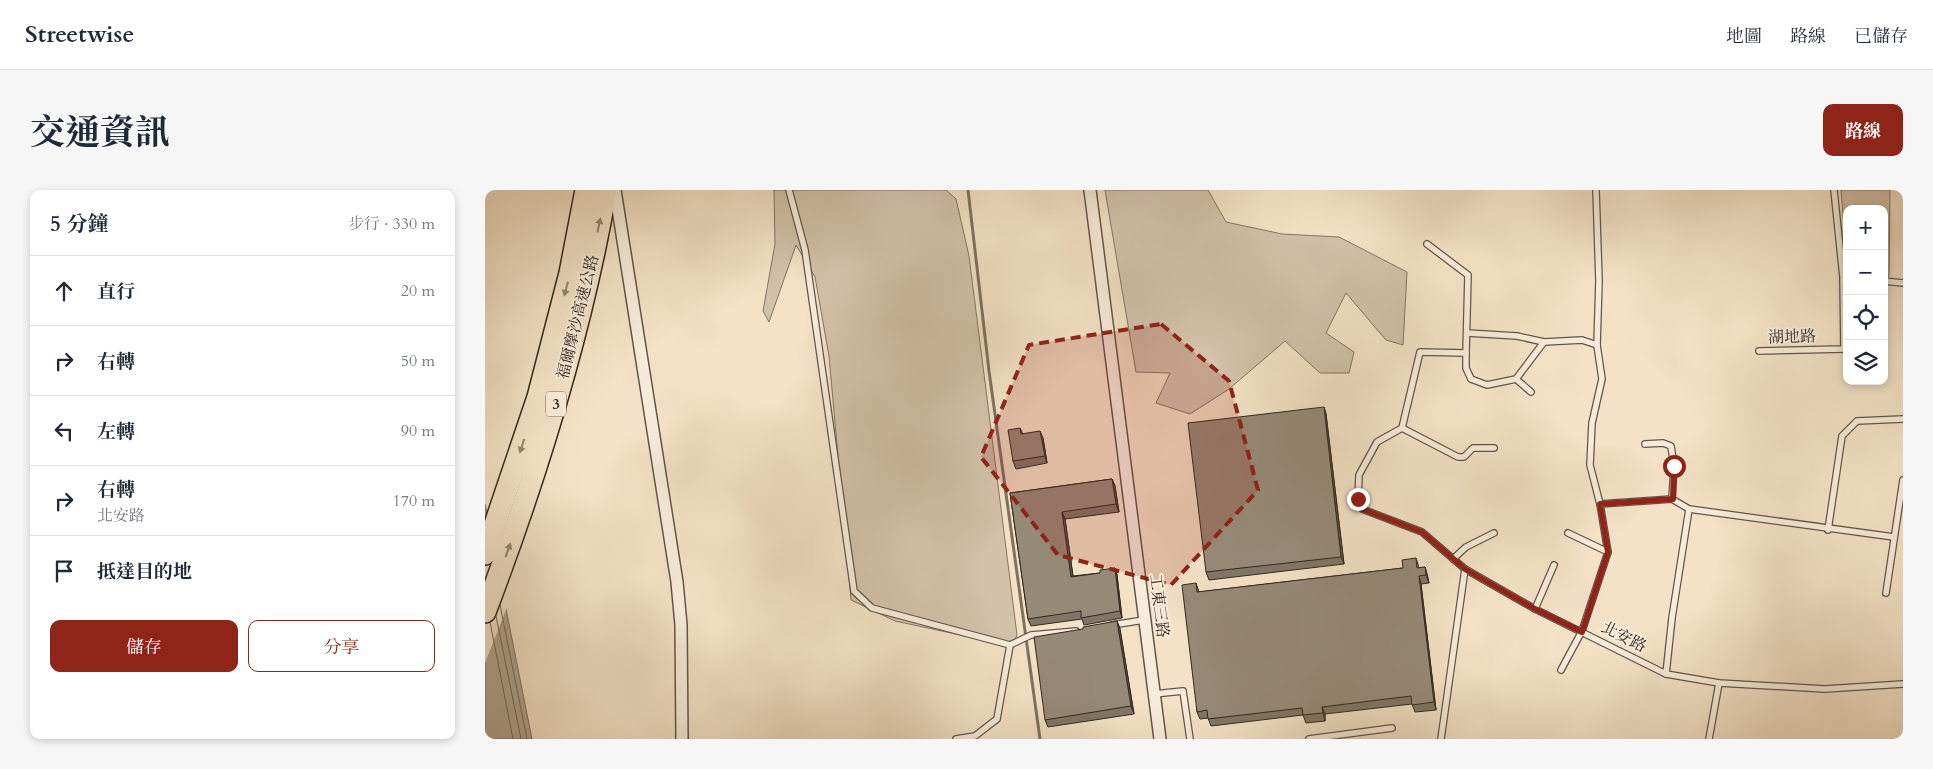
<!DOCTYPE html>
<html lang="zh-TW">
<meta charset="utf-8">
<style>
:root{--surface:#fff;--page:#f6f6f7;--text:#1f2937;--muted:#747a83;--line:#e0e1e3;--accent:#8f2418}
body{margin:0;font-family:Cardo,"Noto Serif TC",serif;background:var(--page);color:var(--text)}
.controls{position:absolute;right:15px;top:15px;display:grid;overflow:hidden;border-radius:10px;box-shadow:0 2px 8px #0003}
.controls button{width:45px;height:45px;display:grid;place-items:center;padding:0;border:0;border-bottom:1px solid var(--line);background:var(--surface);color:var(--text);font:25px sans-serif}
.stop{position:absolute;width:15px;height:15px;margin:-11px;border:4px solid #8f2418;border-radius:50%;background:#fff}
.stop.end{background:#8f2418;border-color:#fff;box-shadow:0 1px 5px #0008}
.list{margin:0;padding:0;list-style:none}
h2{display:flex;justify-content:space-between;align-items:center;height:65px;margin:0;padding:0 20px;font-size:21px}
h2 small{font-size:16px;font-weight:400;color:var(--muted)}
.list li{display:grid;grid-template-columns:32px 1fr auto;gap:15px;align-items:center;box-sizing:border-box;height:70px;padding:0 20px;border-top:1px solid var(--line)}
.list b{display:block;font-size:19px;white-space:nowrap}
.list p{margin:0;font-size:16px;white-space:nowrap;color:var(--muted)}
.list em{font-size:16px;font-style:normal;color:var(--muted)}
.actions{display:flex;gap:10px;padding:15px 20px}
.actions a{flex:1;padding:11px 0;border:1px solid var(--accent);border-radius:10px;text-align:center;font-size:18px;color:var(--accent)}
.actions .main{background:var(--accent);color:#fff}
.icon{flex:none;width:28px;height:28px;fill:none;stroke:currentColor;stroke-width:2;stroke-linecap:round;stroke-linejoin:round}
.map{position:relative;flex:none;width:1418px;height:549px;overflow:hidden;border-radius:10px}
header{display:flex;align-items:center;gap:30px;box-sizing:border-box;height:70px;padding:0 25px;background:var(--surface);border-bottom:1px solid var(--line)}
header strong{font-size:24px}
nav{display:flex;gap:28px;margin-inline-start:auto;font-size:18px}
.intro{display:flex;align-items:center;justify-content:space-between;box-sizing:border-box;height:120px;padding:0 30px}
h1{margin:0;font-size:35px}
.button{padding:12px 22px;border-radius:10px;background:var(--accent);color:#fff;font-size:18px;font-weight:700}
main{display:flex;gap:30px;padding:0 30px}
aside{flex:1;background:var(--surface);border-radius:10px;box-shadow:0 2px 8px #0003}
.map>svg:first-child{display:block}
.green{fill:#d2c2aa;stroke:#827565}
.water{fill:#b1a38e;stroke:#7e7262}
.pier{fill:#f3e2c6}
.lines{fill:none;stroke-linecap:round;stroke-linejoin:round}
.shore{stroke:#726657;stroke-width:1}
.stream{stroke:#7e7262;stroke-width:3}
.service-casing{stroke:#62564a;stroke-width:8}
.minor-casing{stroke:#62564a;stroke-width:14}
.motorway-casing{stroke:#322820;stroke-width:24}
.service{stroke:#f7ecda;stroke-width:5.5}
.minor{stroke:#f7ecda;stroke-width:11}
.motorway{stroke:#f3e2c6;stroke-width:21}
.wall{fill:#817665;stroke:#322820}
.shaded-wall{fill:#696053;stroke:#322820}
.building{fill:#968976;stroke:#322820}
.oneway{fill:#928573}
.route{stroke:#8f2418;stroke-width:6}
.marked{fill:#8f2418;fill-opacity:0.2;stroke:#8f2418;stroke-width:4;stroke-dasharray:10 6;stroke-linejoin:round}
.labels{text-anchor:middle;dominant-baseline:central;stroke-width:4;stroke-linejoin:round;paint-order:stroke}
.shield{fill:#f7ecda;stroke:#6d6358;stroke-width:1}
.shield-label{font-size:15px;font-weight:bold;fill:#322820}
.street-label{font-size:16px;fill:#322820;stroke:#f7ecda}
</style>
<header>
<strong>Streetwise</strong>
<nav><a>地圖</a><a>路線</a><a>已儲存</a></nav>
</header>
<div class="intro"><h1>交通資訊</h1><a class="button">路線</a></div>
<main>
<aside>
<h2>5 分鐘<small>步行 · 330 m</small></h2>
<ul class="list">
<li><svg class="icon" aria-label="ahead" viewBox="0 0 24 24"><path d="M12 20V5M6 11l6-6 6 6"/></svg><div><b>直行</b></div><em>20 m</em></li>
<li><svg class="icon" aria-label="right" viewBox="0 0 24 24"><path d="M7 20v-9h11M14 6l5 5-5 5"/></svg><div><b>右轉</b></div><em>50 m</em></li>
<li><svg class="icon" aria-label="left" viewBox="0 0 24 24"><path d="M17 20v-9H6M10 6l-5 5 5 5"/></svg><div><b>左轉</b></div><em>90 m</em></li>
<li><svg class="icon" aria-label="right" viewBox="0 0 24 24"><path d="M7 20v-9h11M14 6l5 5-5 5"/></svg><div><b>右轉</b><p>北安路</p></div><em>170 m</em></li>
<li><svg class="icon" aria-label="arrive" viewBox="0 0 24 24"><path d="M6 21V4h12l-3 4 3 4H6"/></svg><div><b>抵達目的地</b></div></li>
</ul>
<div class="actions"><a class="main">儲存</a><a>分享</a></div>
</aside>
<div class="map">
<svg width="1418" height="549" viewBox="0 0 1418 549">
<rect width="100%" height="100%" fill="#f3e2c6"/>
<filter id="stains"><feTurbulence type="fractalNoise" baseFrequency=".004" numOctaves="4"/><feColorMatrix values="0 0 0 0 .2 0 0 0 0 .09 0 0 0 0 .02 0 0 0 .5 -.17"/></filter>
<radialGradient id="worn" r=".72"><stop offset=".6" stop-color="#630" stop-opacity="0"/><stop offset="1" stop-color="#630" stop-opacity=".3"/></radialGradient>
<!-- green -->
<g class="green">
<polygon points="289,0 461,0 471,9 484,66 532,445 527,456 410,431 366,410 344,166 330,87 311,55 284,132 278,121 290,54"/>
<polygon points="620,0 723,0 741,32 797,44 854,47 922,82 918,155 901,150 861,103 841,143 869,162 864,183 835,183 800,151 744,199 705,224 671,213 685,183 651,182"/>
<polygon points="1356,0 1405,0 1404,86 1399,86 1399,19 1362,19 1362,74"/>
</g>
<!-- water -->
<polygon class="water" points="0,314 47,549 0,549"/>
<!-- pier -->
<polygon class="pier" points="5,326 23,415 0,473 0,340"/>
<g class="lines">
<!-- shore -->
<g class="shore">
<polyline points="15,415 42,549"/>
<polyline points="11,426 36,549"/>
<polyline points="5,432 28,549"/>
</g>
<!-- stream -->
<polyline class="stream" points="483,0 504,181 555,549"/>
<!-- service casing -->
<g class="service-casing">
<g id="service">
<polyline points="304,0 320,60 369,401 387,418 525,455 546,445 591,441"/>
<polyline points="1111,0 1114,91 1112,155"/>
<polyline points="942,54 983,85 981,163"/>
<polyline points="1399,91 1418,93"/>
<polyline points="982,143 1032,146 1059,152"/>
<polyline points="1274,161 1359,159 1358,87 1349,0"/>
<polyline points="1031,189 1046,202"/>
<polyline points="917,238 973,267 979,267 988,258 1009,258"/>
<polyline points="1160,254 1178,253 1186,256 1189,276 1187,309"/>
<polyline points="1115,314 1187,309 1204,319 1409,347"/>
<polyline points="1343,340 1357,246 1372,231 1418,229"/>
<polyline points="1083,343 1123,362"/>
<polyline points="968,369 981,357 1009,343"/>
<polyline points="1401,403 1418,290"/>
<polyline points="1050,419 1069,375"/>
<polyline points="627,435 659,430"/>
<polyline points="1076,480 1097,441 1123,362 1115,314 1105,275 1107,233 1117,189 1112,155 1097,150 1059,152 1031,189 1002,195 986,189 981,178 981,163 935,162 917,238 892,252 874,285 873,309 877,319 937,342 980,379 1050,419 1181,484 1234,493 1340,499 1418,494"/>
<polyline points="1181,484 1187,428 1204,319"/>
<polyline points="669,504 698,501 705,549"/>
<polyline points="471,549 490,546 512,529 525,455"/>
<polyline points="824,549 907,538"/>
<polyline points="956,549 980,379"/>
<polyline points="1224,549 1234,493"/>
</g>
</g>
<!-- minor casing -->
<g class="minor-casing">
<g id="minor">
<polyline points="130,0 192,392 196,435 197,549"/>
<polyline points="605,0 675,549"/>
</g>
</g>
<!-- motorway casing -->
<g class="motorway-casing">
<g id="motorway">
<polyline points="0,364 53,207 85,83 101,0"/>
<path d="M0,422c52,-137 96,-278 121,-422"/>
</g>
</g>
<!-- service -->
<use href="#service" class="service"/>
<!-- minor -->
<use href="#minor" class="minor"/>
<!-- motorway -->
<use href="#motorway" class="motorway"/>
</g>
<!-- wall -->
<g class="wall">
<polygon points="839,217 841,224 859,374 724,390 721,382"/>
<polygon points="535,238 538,244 558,248 562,273 531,279 528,271"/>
<polygon points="627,289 630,296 634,322 580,329 588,386 615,383 630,378 632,385 637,428 599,435 597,429 546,436 543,429 525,303"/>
<polygon points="931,368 934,378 940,377 942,384 944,393 936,394 951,520 930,522 927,514 840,524 840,531 821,533 818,525 726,536 723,528 715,529 712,522 711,393 714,402 918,378"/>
<polygon points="632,431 635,439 649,524 563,537 560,530"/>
</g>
<!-- shaded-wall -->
<g class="shaded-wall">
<polygon points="839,217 841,224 859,374 856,367"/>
<polygon points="555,241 558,248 562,273 560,266"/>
<polygon points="627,289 630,296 634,322 631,314"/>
<polygon points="577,322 580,329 589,394 586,387"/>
<polygon points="940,377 942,384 944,393 941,385"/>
<polygon points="630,378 632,385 637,428 635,421"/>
<polygon points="934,386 936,394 951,520 949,512"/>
<polygon points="632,431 635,439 649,524 646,516"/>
<polygon points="837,517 840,524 840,531 838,523"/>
</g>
<!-- building -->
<g class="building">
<polygon points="839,217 856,367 721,382 703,233"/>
<polygon points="535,238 536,244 555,241 560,266 528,271 523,240"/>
<polygon points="627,289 631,314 577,322 586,387 615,383 615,380 630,378 635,421 596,428 596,421 543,429 525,303"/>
<polygon points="931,368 932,378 940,377 941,385 934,386 949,512 927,515 926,506 837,517 838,523 818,525 817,518 723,529 722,520 712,522 697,395 711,393 712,402 918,378 917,370"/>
<polygon points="632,431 646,516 560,530 549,447 598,439 598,437"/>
</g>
<!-- one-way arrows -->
<defs><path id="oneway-solid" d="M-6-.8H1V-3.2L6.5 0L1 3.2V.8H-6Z" transform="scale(1.25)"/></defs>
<g class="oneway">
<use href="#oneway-solid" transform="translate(114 35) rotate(-78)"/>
<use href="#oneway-solid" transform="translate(81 99) rotate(105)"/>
<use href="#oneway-solid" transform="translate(37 256) rotate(108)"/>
<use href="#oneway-solid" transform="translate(23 360) rotate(-70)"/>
</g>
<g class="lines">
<!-- route -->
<polyline class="route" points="873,309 877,319 937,342 980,379 1050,419 1097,442 1123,362 1115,314 1188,309 1189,276"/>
</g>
<!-- marked area -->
<path class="marked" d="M676,134l68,57 29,109 -87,95 -113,-30 -77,-98 48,-112z"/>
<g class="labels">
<!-- shield labels -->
<rect class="shield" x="61" y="201.5" width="20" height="25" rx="4"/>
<g class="shield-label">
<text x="71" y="214">3</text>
</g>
<!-- street labels -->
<g class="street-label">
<text transform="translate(93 127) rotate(-76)">福爾摩沙高速公路</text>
<text transform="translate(1307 147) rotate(-2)">湖地路</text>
<text transform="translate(674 416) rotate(83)">工東三路</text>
<text transform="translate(1139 447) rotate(27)">北安路</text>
</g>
</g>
<rect width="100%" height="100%" filter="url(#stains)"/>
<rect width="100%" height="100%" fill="url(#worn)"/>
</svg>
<div class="controls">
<button>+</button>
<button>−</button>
<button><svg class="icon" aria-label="locate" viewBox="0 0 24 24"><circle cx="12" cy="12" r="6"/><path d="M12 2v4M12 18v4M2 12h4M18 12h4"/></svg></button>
<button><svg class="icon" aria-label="layers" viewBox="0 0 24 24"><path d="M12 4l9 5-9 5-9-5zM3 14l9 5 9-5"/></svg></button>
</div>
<div class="stop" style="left:1189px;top:276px"></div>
<div class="stop end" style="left:873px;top:309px"></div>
</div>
</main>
